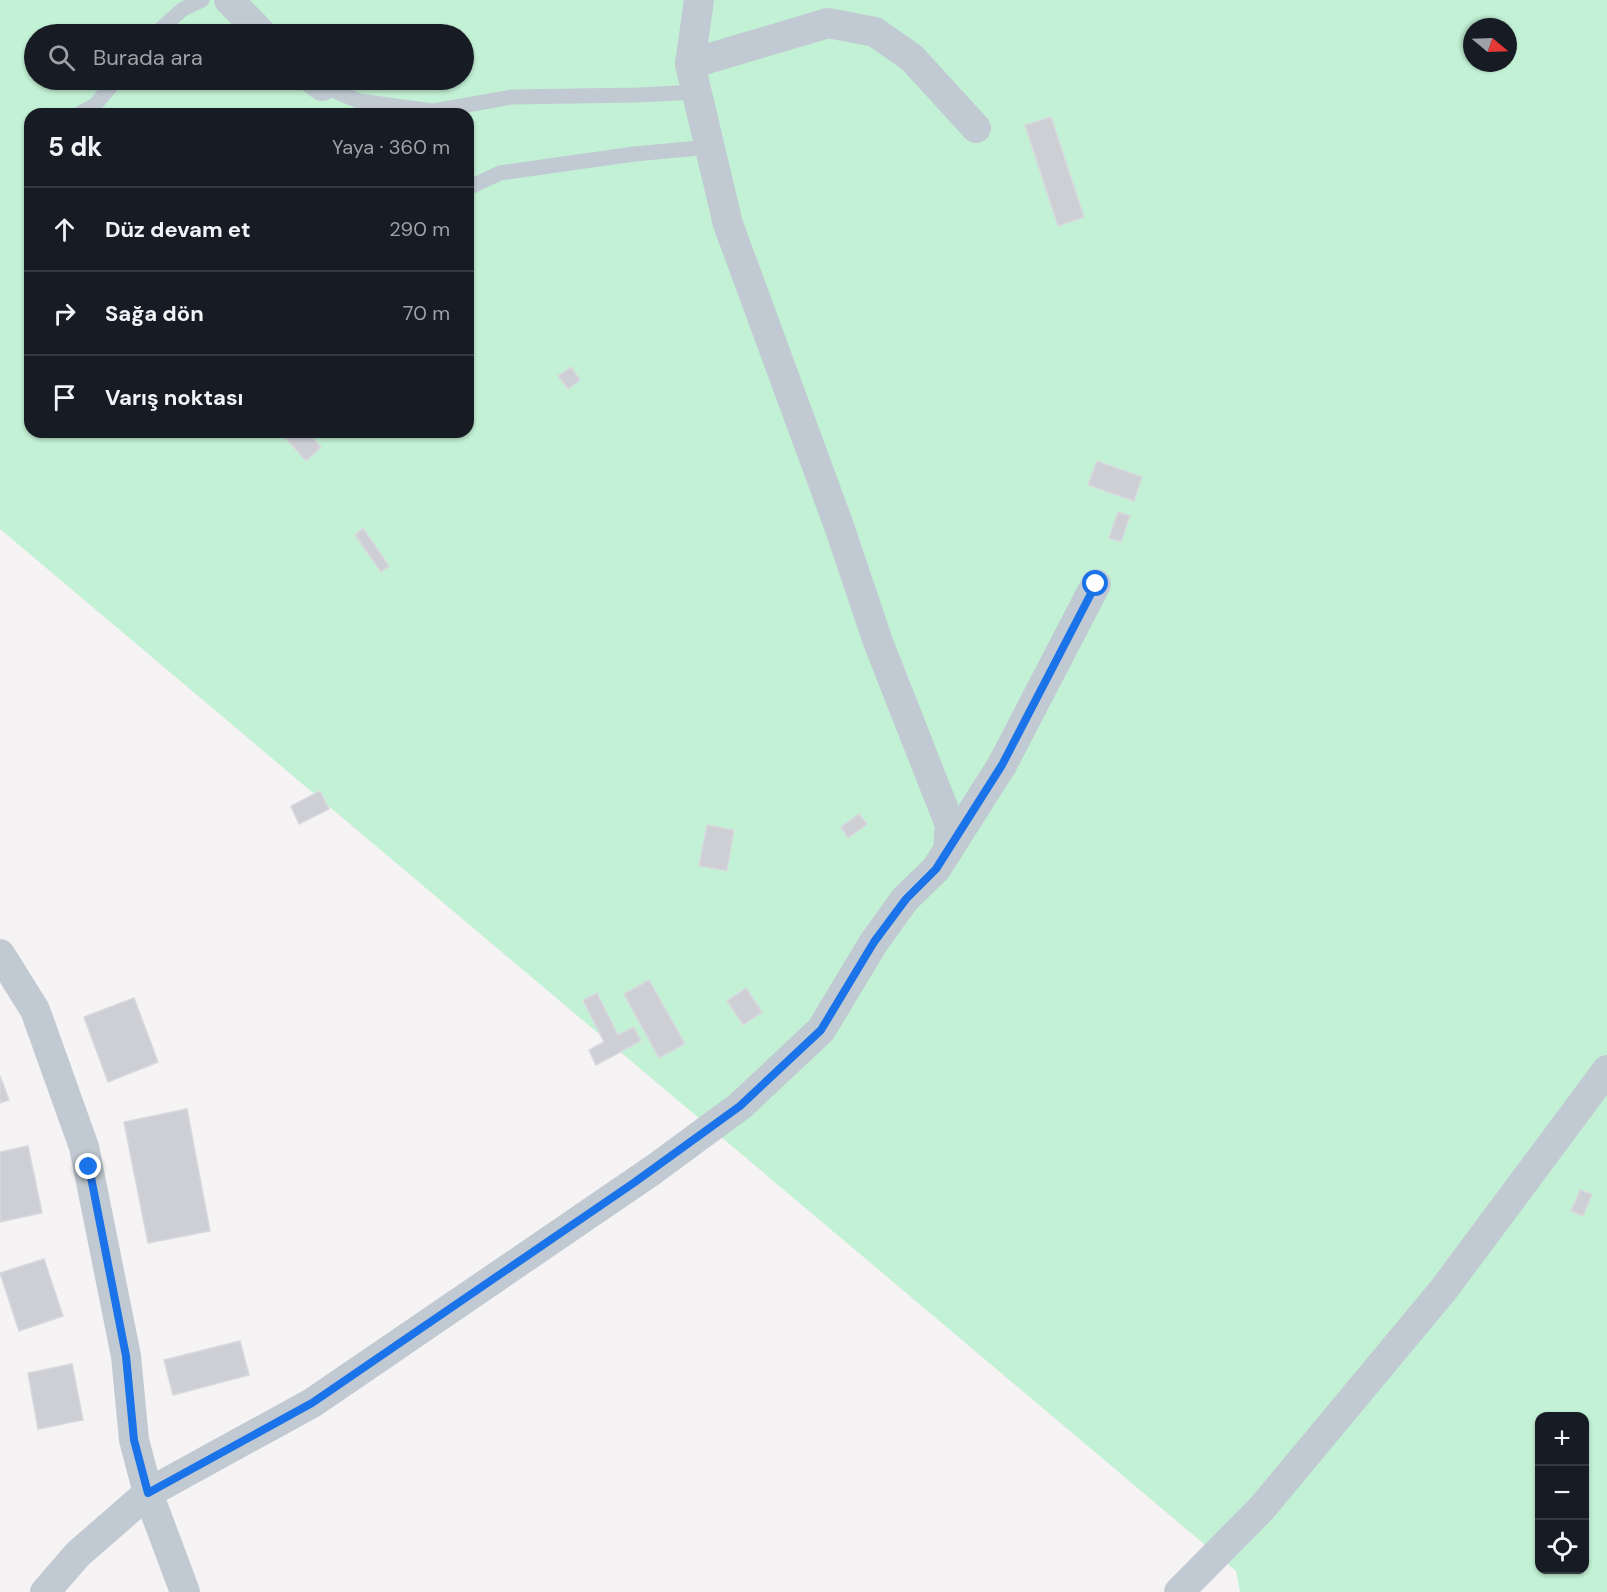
<!DOCTYPE html>
<html lang="tr">
<meta charset="utf-8">
<style>
:root{--surface:#171b24;--page:#242831;--text:#f1f3f6;--muted:#9ea1a6;--line:#363941}
body{margin:0;font-family:"DM Sans",sans-serif;background:var(--page);color:var(--text)}
.controls{position:absolute;right:18px;bottom:18px;display:grid;overflow:hidden;border-radius:12px;box-shadow:0 2px 4px #0004}
.controls button{width:54px;height:54px;display:grid;place-items:center;padding:0;border:0;border-bottom:2px solid var(--line);background:var(--surface);color:var(--text);font:30px sans-serif}
.compass{position:absolute;left:1463px;top:18px;width:54px;height:54px;border-radius:50%;background:var(--surface);box-shadow:0 2px 4px #0004;rotate:109deg}
.stop{position:absolute;width:18px;height:18px;margin:-14px;border:4px solid #1a73e8;border-radius:50%;background:#fff}
.stop.end{background:#1a73e8;border-color:#fff;box-shadow:0 2px 6px #0008}
.list{margin:0;padding:0;list-style:none}
h2{display:flex;justify-content:space-between;align-items:center;height:78px;margin:0;padding:0 24px;font-size:26px}
h2 small{font-size:20px;font-weight:400;color:var(--muted)}
.list li{display:grid;grid-template-columns:39px 1fr auto;gap:18px;align-items:center;box-sizing:border-box;height:84px;padding:0 24px;border-top:2px solid var(--line)}
.list b{display:block;font-size:22px;white-space:nowrap}
.list em{font-size:20px;font-style:normal;color:var(--muted)}
.icon{flex:none;width:33px;height:33px;fill:none;stroke:currentColor;stroke-width:2;stroke-linecap:round;stroke-linejoin:round}
.map{position:relative;flex:none;width:1607px;height:1592px;overflow:hidden}
.search{position:absolute;background:var(--surface);box-shadow:0 2px 4px #0004;left:24px;top:24px;width:450px;height:66px;display:flex;align-items:center;gap:15px;box-sizing:border-box;padding:0 21px;border-radius:33px;color:var(--muted);font-size:22px}
.panel{position:absolute;background:var(--surface);box-shadow:0 2px 4px #0004;left:24px;top:108px;width:450px;height:330px;border-radius:18px}
.map>svg:first-child{display:block}
.green{fill:#c3f1d5;fill-rule:evenodd}
.building{fill:#cdcfd5;stroke:#d7d9de;stroke-width:1.5}
.lines{fill:none;stroke-linecap:round;stroke-linejoin:round}
.service{stroke:#c1cad2;stroke-width:15}
.minor{stroke:#c1cad2;stroke-width:30}
.route{stroke:#1a73e8;stroke-width:8}
</style>
<div class="map">
<svg width="1607" height="1592" viewBox="0 0 1607 1592">
<rect width="100%" height="100%" fill="#f5f3f3"/>
<!-- green -->
<path class="green" d="M0,0h1607v1592h-367l-4,-21 -1236,-1042zM1472,27h36v36h-36zM34,34h430v46h-430zM30,114h438v318h-438zM1540,1416h44v154h-44z"/>
<!-- building -->
<g class="building">
<polygon points="1051,117 1084,217 1058,226 1025,125"/>
<polygon points="571,367 580,380 568,389 558,376"/>
<polygon points="280,432 307,432 321,447 306,461"/>
<polygon points="1097,461 1142,477 1134,501 1088,485"/>
<polygon points="1118,512 1130,516 1121,542 1109,538"/>
<polygon points="363,528 389,566 381,572 355,535"/>
<polygon points="320,791 329,809 299,824 291,806"/>
<polygon points="859,814 867,824 848,838 841,827"/>
<polygon points="707,825 734,830 727,871 699,866"/>
<polygon points="649,980 685,1044 659,1058 624,994"/>
<polygon points="746,988 762,1012 743,1025 727,1001"/>
<polygon points="597,993 618,1035 634,1027 641,1041 596,1065 589,1050 604,1042 583,1000"/>
<polygon points="134,998 158,1062 108,1082 84,1017"/>
<polygon points="0,1076 9,1100 0,1103"/>
<polygon points="187,1109 210,1231 148,1243 124,1122"/>
<polygon points="28,1146 42,1213 0,1222 0,1152"/>
<polygon points="1580,1190 1592,1194 1583,1216 1571,1211"/>
<polygon points="44,1259 63,1316 19,1331 0,1273"/>
<polygon points="240,1341 249,1375 173,1395 164,1360"/>
<polygon points="72,1364 83,1420 38,1429 28,1373"/>
</g>
<g class="lines">
<!-- service -->
<g class="service">
<polyline points="155,34 183,9 202,0"/>
<polyline points="322,86 359,101 433,111 512,97 638,95 697,92"/>
<polyline points="79,114 95,105 116,80"/>
<polyline points="468,188 500,173 634,154 710,147"/>
</g>
<!-- minor -->
<g class="minor">
<polyline points="229,0 262,34"/>
<polyline points="690,64 828,23 875,32 912,58 976,128"/>
<polyline points="314,80 322,86"/>
<polyline points="948,850 1002,765 1096,584"/>
<polyline points="0,954 35,1010 84,1147 126,1356 134,1440 148,1493 78,1554 45,1592"/>
<polyline points="185,1592 148,1493 312,1403 653,1170 740,1106 821,1030 874,942 905,899 936,869 948,850 950,825 878,642 839,526 728,224 690,64 699,0"/>
<polyline points="1179,1592 1262,1508 1444,1289 1607,1070"/>
</g>
</g>
<g class="lines">
<!-- route -->
<polyline class="route" points="89,1167 126,1356 134,1440 148,1493 312,1403 635,1182 740,1106 821,1030 874,942 906,899 936,869 1002,765 1096,584"/>
</g>
</svg>
<div class="controls">
<button>+</button>
<button>−</button>
<button><svg class="icon" aria-label="locate" viewBox="0 0 24 24"><circle cx="12" cy="12" r="6"/><path d="M12 2v4M12 18v4M2 12h4M18 12h4"/></svg></button>
</div>
<svg class="compass" viewBox="-18 -18 36 36"><path d="M0-13l5 13h-10z" fill="#e53935"/><path d="M0 13l5-13h-10z" fill="#9ea1a6"/></svg>
<div class="stop" style="left:1096px;top:584px"></div>
<div class="stop end" style="left:89px;top:1167px"></div>
<div class="search"><svg class="icon" aria-label="search" viewBox="0 0 24 24"><circle cx="10" cy="10" r="6"/><path d="M15 15l6 6"/></svg>Burada ara</div>
<section class="panel">
<h2>5 dk<small>Yaya · 360 m</small></h2>
<ul class="list">
<li><svg class="icon" aria-label="ahead" viewBox="0 0 24 24"><path d="M12 20V5M6 11l6-6 6 6"/></svg><div><b>Düz devam et</b></div><em>290 m</em></li>
<li><svg class="icon" aria-label="right" viewBox="0 0 24 24"><path d="M7 20v-9h11M14 6l5 5-5 5"/></svg><div><b>Sağa dön</b></div><em>70 m</em></li>
<li><svg class="icon" aria-label="arrive" viewBox="0 0 24 24"><path d="M6 21V4h12l-3 4 3 4H6"/></svg><div><b>Varış noktası</b></div></li>
</ul>
</section>
</div>
